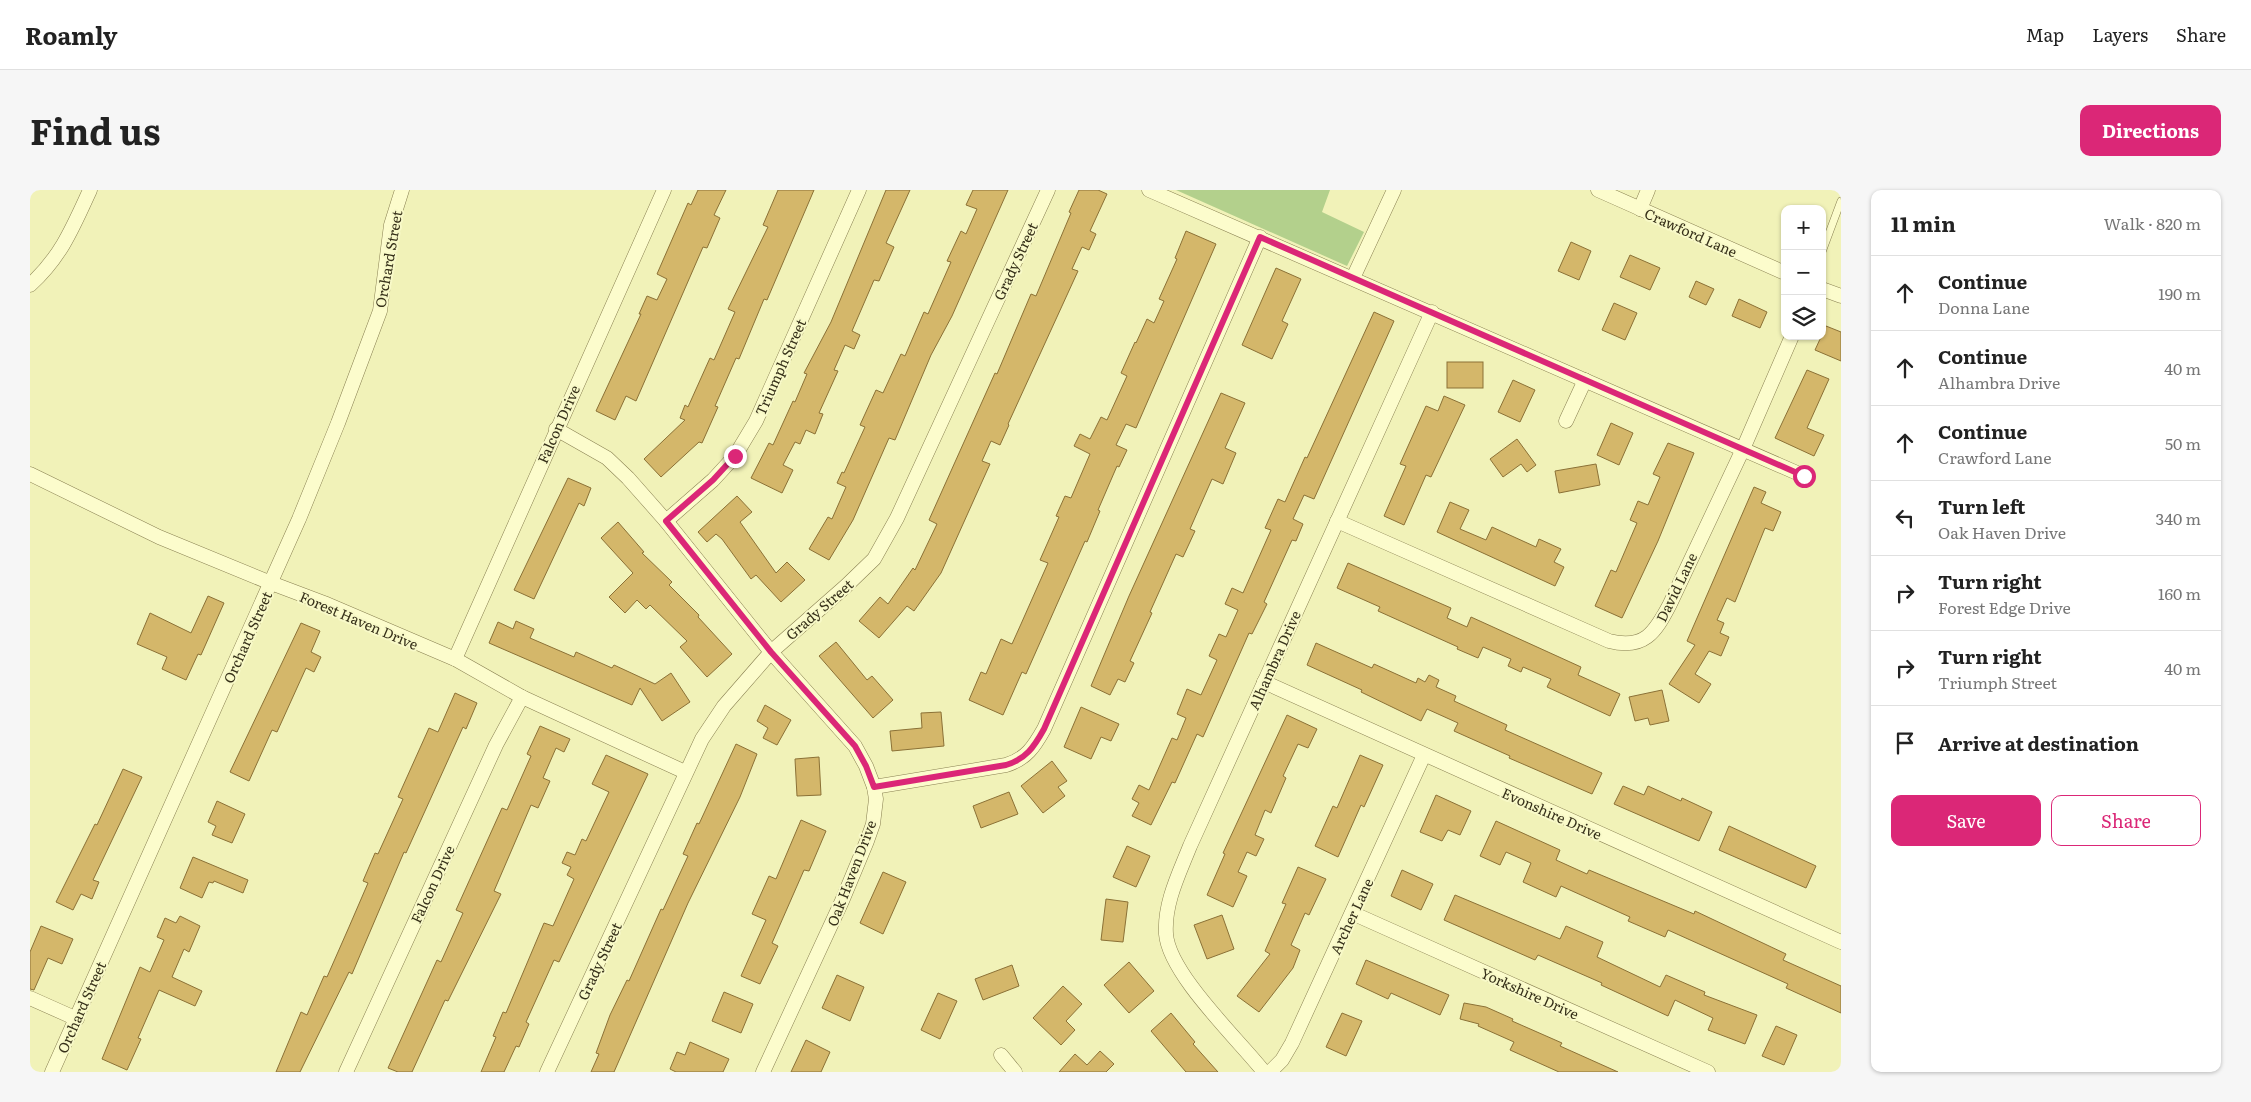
<!DOCTYPE html>
<meta charset="utf-8">
<style>
:root{--surface:#fff;--page:#f6f6f6;--text:#222;--muted:#767676;--line:#e0e0e0;--accent:#db2777}
body{margin:0;font-family:Literata,serif;background:var(--page);color:var(--text)}
.controls{position:absolute;right:15px;top:15px;display:grid;overflow:hidden;border-radius:10px;box-shadow:0 1px 4px #0004}
.controls button{width:45px;height:45px;display:grid;place-items:center;padding:0;border:0;border-bottom:1px solid var(--line);background:var(--surface);color:var(--text);font:25px sans-serif}
.stop{position:absolute;width:15px;height:15px;margin:-11px;border:4px solid #db2777;border-radius:50%;background:#fff}
.stop.end{background:#db2777;border-color:#fff;box-shadow:0 1px 5px #0008}
.list{margin:0;padding:0;list-style:none}
h2{display:flex;justify-content:space-between;align-items:center;height:65px;margin:0;padding:0 20px;font-size:21px}
h2 small{font-size:16px;font-weight:400;color:var(--muted)}
.list li{display:grid;grid-template-columns:32px 1fr auto;gap:15px;align-items:center;box-sizing:border-box;height:75px;padding:0 20px;border-top:1px solid var(--line)}
.list b{display:block;font-size:19px;white-space:nowrap}
.list p{margin:0;font-size:16px;white-space:nowrap;color:var(--muted)}
.list em{font-size:16px;font-style:normal;color:var(--muted)}
.actions{display:flex;gap:10px;padding:15px 20px}
.actions a{flex:1;padding:11px 0;border:1px solid var(--accent);border-radius:10px;text-align:center;font-size:18px;color:var(--accent)}
.actions .main{background:var(--accent);color:#fff}
.icon{flex:none;width:28px;height:28px;fill:none;stroke:currentColor;stroke-width:2;stroke-linecap:round;stroke-linejoin:round}
.map{position:relative;flex:none;width:1811px;height:882px;overflow:hidden;border-radius:10px}
header{display:flex;align-items:center;gap:30px;box-sizing:border-box;height:70px;padding:0 25px;background:var(--surface);border-bottom:1px solid var(--line)}
header strong{font-size:24px}
nav{display:flex;gap:28px;margin-inline-start:auto;font-size:18px}
.intro{display:flex;align-items:center;justify-content:space-between;box-sizing:border-box;height:120px;padding:0 30px}
h1{margin:0;font-size:35px}
.button{padding:12px 22px;border-radius:10px;background:var(--accent);color:#fff;font-size:18px;font-weight:700}
main{display:flex;gap:30px;padding:0 30px}
aside{flex:1;background:var(--surface);border-radius:10px;box-shadow:0 1px 4px #0004}
.map>svg:first-child{display:block}
.green{fill:#b3d08c}
.building{fill:#d4b76a;stroke:#8b7136}
.lines{fill:none;stroke-linecap:round;stroke-linejoin:round}
.service-casing{stroke:#898052;stroke-width:8}
.minor-casing{stroke:#898052;stroke-width:15}
.service{stroke:#fcfccc;stroke-width:7}
.minor{stroke:#fcfccc;stroke-width:14}
.route{stroke:#db2777;stroke-width:6}
.labels{text-anchor:middle;dominant-baseline:central;stroke-width:4;stroke-linejoin:round;paint-order:stroke}
.street-label{font-size:14px;fill:#363019;stroke:#f8f9c8}
</style>
<header>
<strong>Roamly</strong>
<nav><a>Map</a><a>Layers</a><a>Share</a></nav>
</header>
<div class="intro"><h1>Find us</h1><a class="button">Directions</a></div>
<main>
<div class="map">
<svg width="1811" height="882" viewBox="0 0 1811 882">
<rect width="100%" height="100%" fill="#f1f2b8"/>
<!-- green -->
<polygon class="green" points="1146,0 1300,0 1292,22 1334,42 1317,76"/>
<!-- building -->
<g class="building">
<polygon points="668,0 696,0 684,25 690,28 677,58 673,57 606,211 596,206 585,230 566,221 611,124 609,124 617,106 627,110 637,89 627,84 658,13 661,15"/>
<polygon points="748,0 784,0 737,110 734,109 709,169 706,168 685,216 688,217 672,253 669,252 631,287 614,269 655,230 650,228 655,215 658,217 680,168 684,170 705,122 698,119 738,37 733,35"/>
<polygon points="856,0 880,0 856,53 864,57 849,91 844,90 822,141 830,145 824,159 815,155 804,180 808,181 789,223 793,224 785,244 776,240 770,254 765,252 753,275 763,280 752,303 721,288 739,253 743,255 763,211 765,212 777,184 774,183 801,132"/>
<polygon points="943,0 978,0 922,126 901,165 865,250 859,248 823,330 799,370 779,359 798,327 802,329 816,297 807,293 812,282 814,283 835,237 830,235 846,200 853,203 871,164 875,166 894,122 898,124 921,72 917,71 931,41 936,44 947,19 936,15"/>
<polygon points="1049,0 1068,0 1077,4 1060,41 1066,44 1059,60 1052,57 1042,79 1048,81 978,234 979,235 970,255 961,251 952,271 960,274 911,383 884,421 877,416 849,448 829,431 850,407 858,414 883,378 885,380 907,334 899,330 965,183 967,184 1001,104 1006,106 1041,23 1039,22"/>
<polygon points="1156,41 1186,54 1106,238 1096,234 1086,255 1097,260 1089,277 1087,276 1068,320 1070,321 1057,352 1055,351 996,484 992,482 973,525 939,510 951,482 956,484 971,449 982,454 991,434 1018,373 1010,370 1029,327 1026,326 1035,306 1041,308 1060,264 1044,256 1050,244 1060,249 1071,227 1077,230 1097,186 1091,183 1105,152 1106,153 1117,129 1124,133 1134,111 1129,109 1147,69 1145,68"/>
<polygon points="1541,52 1561,61 1549,90 1528,81"/>
<polygon points="1600,65 1630,78 1620,100 1590,87"/>
<polygon points="1246,78 1271,89 1252,131 1258,134 1242,169 1212,155"/>
<polygon points="1666,91 1684,99 1676,115 1659,107"/>
<polygon points="1709,109 1737,122 1730,138 1702,126"/>
<polygon points="1584,113 1607,123 1595,150 1572,140"/>
<polygon points="1344,122 1364,131 1284,309 1274,305 1263,329 1273,334 1266,351 1262,350 1234,412 1237,414 1222,444 1219,443 1173,547 1167,544 1145,593 1142,592 1121,635 1102,626 1109,613 1102,609 1109,595 1119,600 1142,548 1147,550 1156,528 1147,524 1157,499 1171,505 1187,470 1179,466 1189,444 1196,447 1208,420 1195,414 1202,398 1213,403 1241,340 1235,338 1248,309 1255,312 1275,267 1277,268"/>
<polygon points="1796,136 1811,142 1811,171 1785,160"/>
<rect x="1417" y="172" width="36" height="26"/>
<polygon points="1777,180 1799,189 1777,238 1794,245 1784,266 1745,248"/>
<polygon points="1483,190 1505,200 1490,232 1468,222"/>
<polygon points="1191,203 1215,213 1195,258 1206,263 1193,294 1182,289 1160,339 1165,341 1153,367 1146,364 1120,422 1122,423 1100,471 1104,473 1095,492 1088,489 1080,505 1061,496 1099,406"/>
<polygon points="1414,206 1435,215 1401,287 1396,285 1374,335 1354,326 1376,276 1370,274 1396,216 1408,221"/>
<polygon points="1581,233 1603,243 1589,275 1567,265"/>
<polygon points="1487,249 1506,275 1497,282 1491,274 1473,287 1460,269"/>
<polygon points="1638,253 1664,263 1628,351 1592,428 1565,416 1581,380 1586,382 1607,333 1600,330 1608,311 1618,315 1630,287 1623,284"/>
<polygon points="1566,274 1570,295 1529,303 1525,281"/>
<polygon points="538,288 561,298 554,316 549,313 504,409 484,400"/>
<polygon points="1724,297 1736,302 1731,313 1751,322 1743,341 1735,338 1705,412 1697,408 1687,430 1694,433 1690,443 1699,447 1691,466 1679,461 1665,484 1681,494 1669,513 1639,494 1665,455 1657,451"/>
<polygon points="707,306 722,322 710,332 746,383 757,372 775,390 751,412 726,385 721,389 692,349 686,344 677,352 668,342"/>
<polygon points="1420,312 1439,320 1430,339 1456,350 1462,337 1506,357 1509,349 1531,359 1524,372 1534,377 1525,396 1407,342"/>
<polygon points="588,332 614,362 612,363 642,392 639,395 669,425 668,427 702,464 677,487 650,457 657,451 620,415 616,419 607,410 595,423 579,407 603,383 571,348"/>
<polygon points="1318,373 1421,418 1417,428 1437,437 1441,427 1551,477 1548,485 1590,504 1580,526 1517,497 1521,489 1493,477 1491,482 1478,476 1481,469 1453,457 1448,468 1427,459 1428,457 1348,421 1350,417 1307,398"/>
<polygon points="178,406 194,413 171,465 168,464 156,490 132,479 137,467 107,454 120,423 161,443"/>
<polygon points="486,431 504,439 500,448 544,467 546,462 582,478 584,475 625,494 641,483 660,512 632,531 610,498 602,515 459,453 468,432 483,439"/>
<polygon points="271,433 290,441 281,462 291,467 284,482 276,478 247,542 242,540 219,591 200,582"/>
<polygon points="806,452 837,490 842,486 863,510 843,528 789,466"/>
<polygon points="1286,453 1342,478 1344,474 1386,493 1388,488 1395,492 1399,485 1409,490 1406,497 1426,506 1424,511 1477,535 1475,540 1572,583 1562,604 1479,568 1480,566 1424,541 1428,533 1397,519 1391,531 1331,502 1332,500 1277,475"/>
<polygon points="1632,500 1639,531 1620,535 1618,528 1605,531 1599,507"/>
<polygon points="425,503 447,513 436,539 433,537 376,663 374,662 322,784 319,782 270,882 246,882 271,822 277,825 294,786 297,787 319,737 338,693 333,691 345,663 348,664 373,609 368,607 399,538 408,542"/>
<polygon points="735,515 761,530 747,555 733,548 738,538 727,531"/>
<polygon points="1051,517 1089,534 1081,551 1071,547 1061,569 1034,557"/>
<polygon points="911,522 914,556 862,561 860,541 892,538 891,523"/>
<polygon points="1257,525 1287,539 1278,558 1268,554 1253,586 1256,588 1241,623 1235,620 1225,645 1234,649 1226,666 1217,662 1208,682 1217,686 1203,717 1177,705 1195,664 1193,663"/>
<polygon points="510,536 540,549 534,562 526,558 513,588 520,591 508,618 501,615 464,701 471,704 418,811 415,810 382,882 368,882 358,878 407,770 411,772 433,723 426,720 472,618 477,620 501,566 497,564"/>
<polygon points="706,554 727,564 710,607 658,713 584,882 561,882 569,864 566,863 580,825 597,790 599,791 631,719 633,720 658,666 653,664 667,633 669,634"/>
<polygon points="576,565 618,584 529,772 524,770 496,832 499,834 489,857 486,856 474,882 451,882 466,847 463,846 473,822 476,823 514,733 523,736 544,689 537,685 541,677 532,673 537,662 545,665 552,649 556,651 579,602 562,594"/>
<polygon points="1330,565 1353,575 1334,617 1331,615 1308,667 1285,656 1303,616 1307,618"/>
<polygon points="789,567 791,605 767,606 765,569"/>
<polygon points="1022,571 1037,591 1028,597 1035,606 1013,623 991,596"/>
<polygon points="93,579 112,587 63,690 69,692 62,709 51,704 43,720 26,712 65,634 67,635"/>
<polygon points="1593,596 1614,605 1618,596 1651,611 1652,608 1682,622 1669,651 1584,614"/>
<polygon points="979,602 988,624 951,638 943,616"/>
<polygon points="1406,605 1441,621 1430,645 1418,640 1412,651 1390,642"/>
<polygon points="187,611 215,624 202,653 182,645 186,636 178,632"/>
<polygon points="771,630 796,641 779,681 774,680 742,753 748,756 730,794 711,786 736,730 722,724 739,686 746,689"/>
<polygon points="1466,631 1530,660 1526,670 1557,684 1559,680 1664,724 1665,721 1756,764 1753,770 1811,796 1811,823 1756,798 1758,794 1638,740 1635,747 1598,731 1600,727 1531,696 1526,707 1493,692 1501,673 1476,662 1470,675 1450,666"/>
<polygon points="1699,636 1786,676 1776,698 1689,660"/>
<polygon points="1097,656 1120,666 1106,697 1083,687"/>
<polygon points="163,667 218,690 213,703 184,691 183,693 179,692 172,708 150,698"/>
<polygon points="1268,677 1296,689 1279,725 1275,723 1261,755 1270,760 1263,778 1229,822 1207,806 1240,764 1235,761 1256,714 1252,713"/>
<polygon points="1372,680 1403,694 1391,720 1361,706"/>
<polygon points="853,682 876,692 853,744 830,733"/>
<polygon points="1425,705 1530,749 1536,736 1573,752 1567,767 1630,797 1636,785 1675,802 1674,805 1727,825 1715,854 1678,840 1683,828 1645,810 1638,826 1571,795 1572,793 1508,765 1505,770 1414,730"/>
<polygon points="1076,709 1098,712 1093,752 1071,750"/>
<polygon points="1192,725 1204,759 1177,769 1164,735"/>
<polygon points="150,726 170,736 159,762 154,759 142,787 172,801 165,816 129,800 108,848 111,849 97,880 72,869 110,777 120,782 134,750 127,747 135,728 146,733"/>
<polygon points="11,736 43,749 32,774 18,768 4,800 0,799 0,762"/>
<polygon points="1336,770 1419,805 1410,825 1361,803 1358,809 1326,794"/>
<polygon points="1099,772 1124,801 1099,823 1074,795"/>
<polygon points="982,775 989,796 953,810 945,789"/>
<polygon points="807,785 834,797 820,831 792,818"/>
<polygon points="1033,796 1052,814 1036,831 1045,840 1031,855 1003,828"/>
<polygon points="694,802 723,814 711,843 682,831"/>
<polygon points="908,803 927,811 910,849 891,840"/>
<polygon points="1434,813 1456,817 1483,829 1482,831 1532,853 1530,856 1588,882 1529,882 1480,860 1484,852 1448,836 1449,834 1430,829"/>
<polygon points="1141,823 1165,852 1163,854 1188,882 1156,882 1121,841"/>
<polygon points="1312,823 1332,831 1316,866 1296,857"/>
<polygon points="1746,836 1767,845 1754,875 1732,866"/>
<polygon points="776,850 800,862 791,882 761,882"/>
<polygon points="660,852 699,869 693,882 646,882 640,879 647,862 655,865"/>
<polygon points="1070,861 1084,874 1076,882 1029,882 1045,864 1057,875"/>
</g>
<g class="lines">
<!-- service casing -->
<g class="service-casing">
<polyline id="service" points="1792,62 1811,11"/>
</g>
<!-- minor casing -->
<g class="minor-casing">
<g id="minor">
<polyline points="1119,0 1774,286"/>
<polyline points="1568,0 1755,83"/>
<polyline points="1610,19 1618,0"/>
<polyline points="1323,88 1364,0"/>
<path d="M0,95c31,-28 43,-58 60,-95"/>
<polyline points="1792,99 1811,106"/>
<polyline points="1536,231 1555,190"/>
<polyline points="526,239 577,268 598,288 636,331 741,462 825,556 836,576 844,597 846,609 843,634 837,651 812,711 733,882"/>
<polyline points="0,284 129,347 241,393 294,413 425,469 492,507 655,582"/>
<polyline points="636,331 683,290 705,266 726,231 829,0"/>
<path d="M1307,331l272,120c35,9 46,-8 61,-37l73,-155 49,-113"/>
<polyline points="425,469 634,0"/>
<polyline points="1234,492 1811,752"/>
<path d="M844,597l132,-22c20,-6 28,-18 38,-36l216,-492"/>
<polyline points="1322,723 1678,882"/>
<polyline points="0,808 47,829"/>
<polyline points="971,865 985,882"/>
<polyline points="22,882 269,329 308,233 350,121 361,35 372,0"/>
<polyline points="316,882 466,555 492,507"/>
<polyline points="517,882 672,549 694,516 741,462 816,396 844,369 867,328 1018,0"/>
<path d="M1234,882c-26,-33 -95,-98 -98,-138 -2,-31 13,-60 24,-88l242,-534"/>
<polyline points="1240,882 1252,870 1262,853 1394,565"/>
</g>
</g>
<!-- service -->
<use href="#service" class="service"/>
<!-- minor -->
<use href="#minor" class="minor"/>
</g>
<g class="lines">
<!-- route -->
<path class="route" d="M705,266l-22,24 -47,41 105,131 84,94 11,20 8,21 132,-22c20,-6 28,-18 38,-36l216,-492 544,239"/>
</g>
<g class="labels">
<!-- street labels -->
<g class="street-label">
<text transform="translate(1661 42) rotate(24)">Crawford Lane</text>
<text transform="translate(358 69) rotate(-80)">Orchard Street</text>
<text transform="translate(985 71) rotate(-65)">Grady Street</text>
<text transform="translate(750 177) rotate(-66)">Triumph Street</text>
<text transform="translate(528 234) rotate(-66)">Falcon Drive</text>
<text transform="translate(1646 397) rotate(-64)">David Lane</text>
<text transform="translate(789 419) rotate(-41)">Grady Street</text>
<text transform="translate(329 430) rotate(23)">Forest Haven Drive</text>
<text transform="translate(217 447) rotate(-66)">Orchard Street</text>
<text transform="translate(1244 470) rotate(-66)">Alhambra Drive</text>
<text transform="translate(1522 623) rotate(24)">Evonshire Drive</text>
<text transform="translate(821 683) rotate(-69)">Oak Haven Drive</text>
<text transform="translate(402 694) rotate(-65)">Falcon Drive</text>
<text transform="translate(1321 726) rotate(-65)">Archer Lane</text>
<text transform="translate(569 771) rotate(-65)">Grady Street</text>
<text transform="translate(1500 803) rotate(24)">Yorkshire Drive</text>
<text transform="translate(51 817) rotate(-66)">Orchard Street</text>
</g>
</g>
</svg>
<div class="controls">
<button>+</button>
<button>−</button>
<button><svg class="icon" aria-label="layers" viewBox="0 0 24 24"><path d="M12 4l9 5-9 5-9-5zM3 14l9 5 9-5"/></svg></button>
</div>
<div class="stop" style="left:1774px;top:286px"></div>
<div class="stop end" style="left:705px;top:266px"></div>
</div>
<aside>
<h2>11 min<small>Walk · 820 m</small></h2>
<ul class="list">
<li><svg class="icon" aria-label="ahead" viewBox="0 0 24 24"><path d="M12 20V5M6 11l6-6 6 6"/></svg><div><b>Continue</b><p>Donna Lane</p></div><em>190 m</em></li>
<li><svg class="icon" aria-label="ahead" viewBox="0 0 24 24"><path d="M12 20V5M6 11l6-6 6 6"/></svg><div><b>Continue</b><p>Alhambra Drive</p></div><em>40 m</em></li>
<li><svg class="icon" aria-label="ahead" viewBox="0 0 24 24"><path d="M12 20V5M6 11l6-6 6 6"/></svg><div><b>Continue</b><p>Crawford Lane</p></div><em>50 m</em></li>
<li><svg class="icon" aria-label="left" viewBox="0 0 24 24"><path d="M17 20v-9H6M10 6l-5 5 5 5"/></svg><div><b>Turn left</b><p>Oak Haven Drive</p></div><em>340 m</em></li>
<li><svg class="icon" aria-label="right" viewBox="0 0 24 24"><path d="M7 20v-9h11M14 6l5 5-5 5"/></svg><div><b>Turn right</b><p>Forest Edge Drive</p></div><em>160 m</em></li>
<li><svg class="icon" aria-label="right" viewBox="0 0 24 24"><path d="M7 20v-9h11M14 6l5 5-5 5"/></svg><div><b>Turn right</b><p>Triumph Street</p></div><em>40 m</em></li>
<li><svg class="icon" aria-label="arrive" viewBox="0 0 24 24"><path d="M6 21V4h12l-3 4 3 4H6"/></svg><div><b>Arrive at destination</b></div></li>
</ul>
<div class="actions"><a class="main">Save</a><a>Share</a></div>
</aside>
</main>
